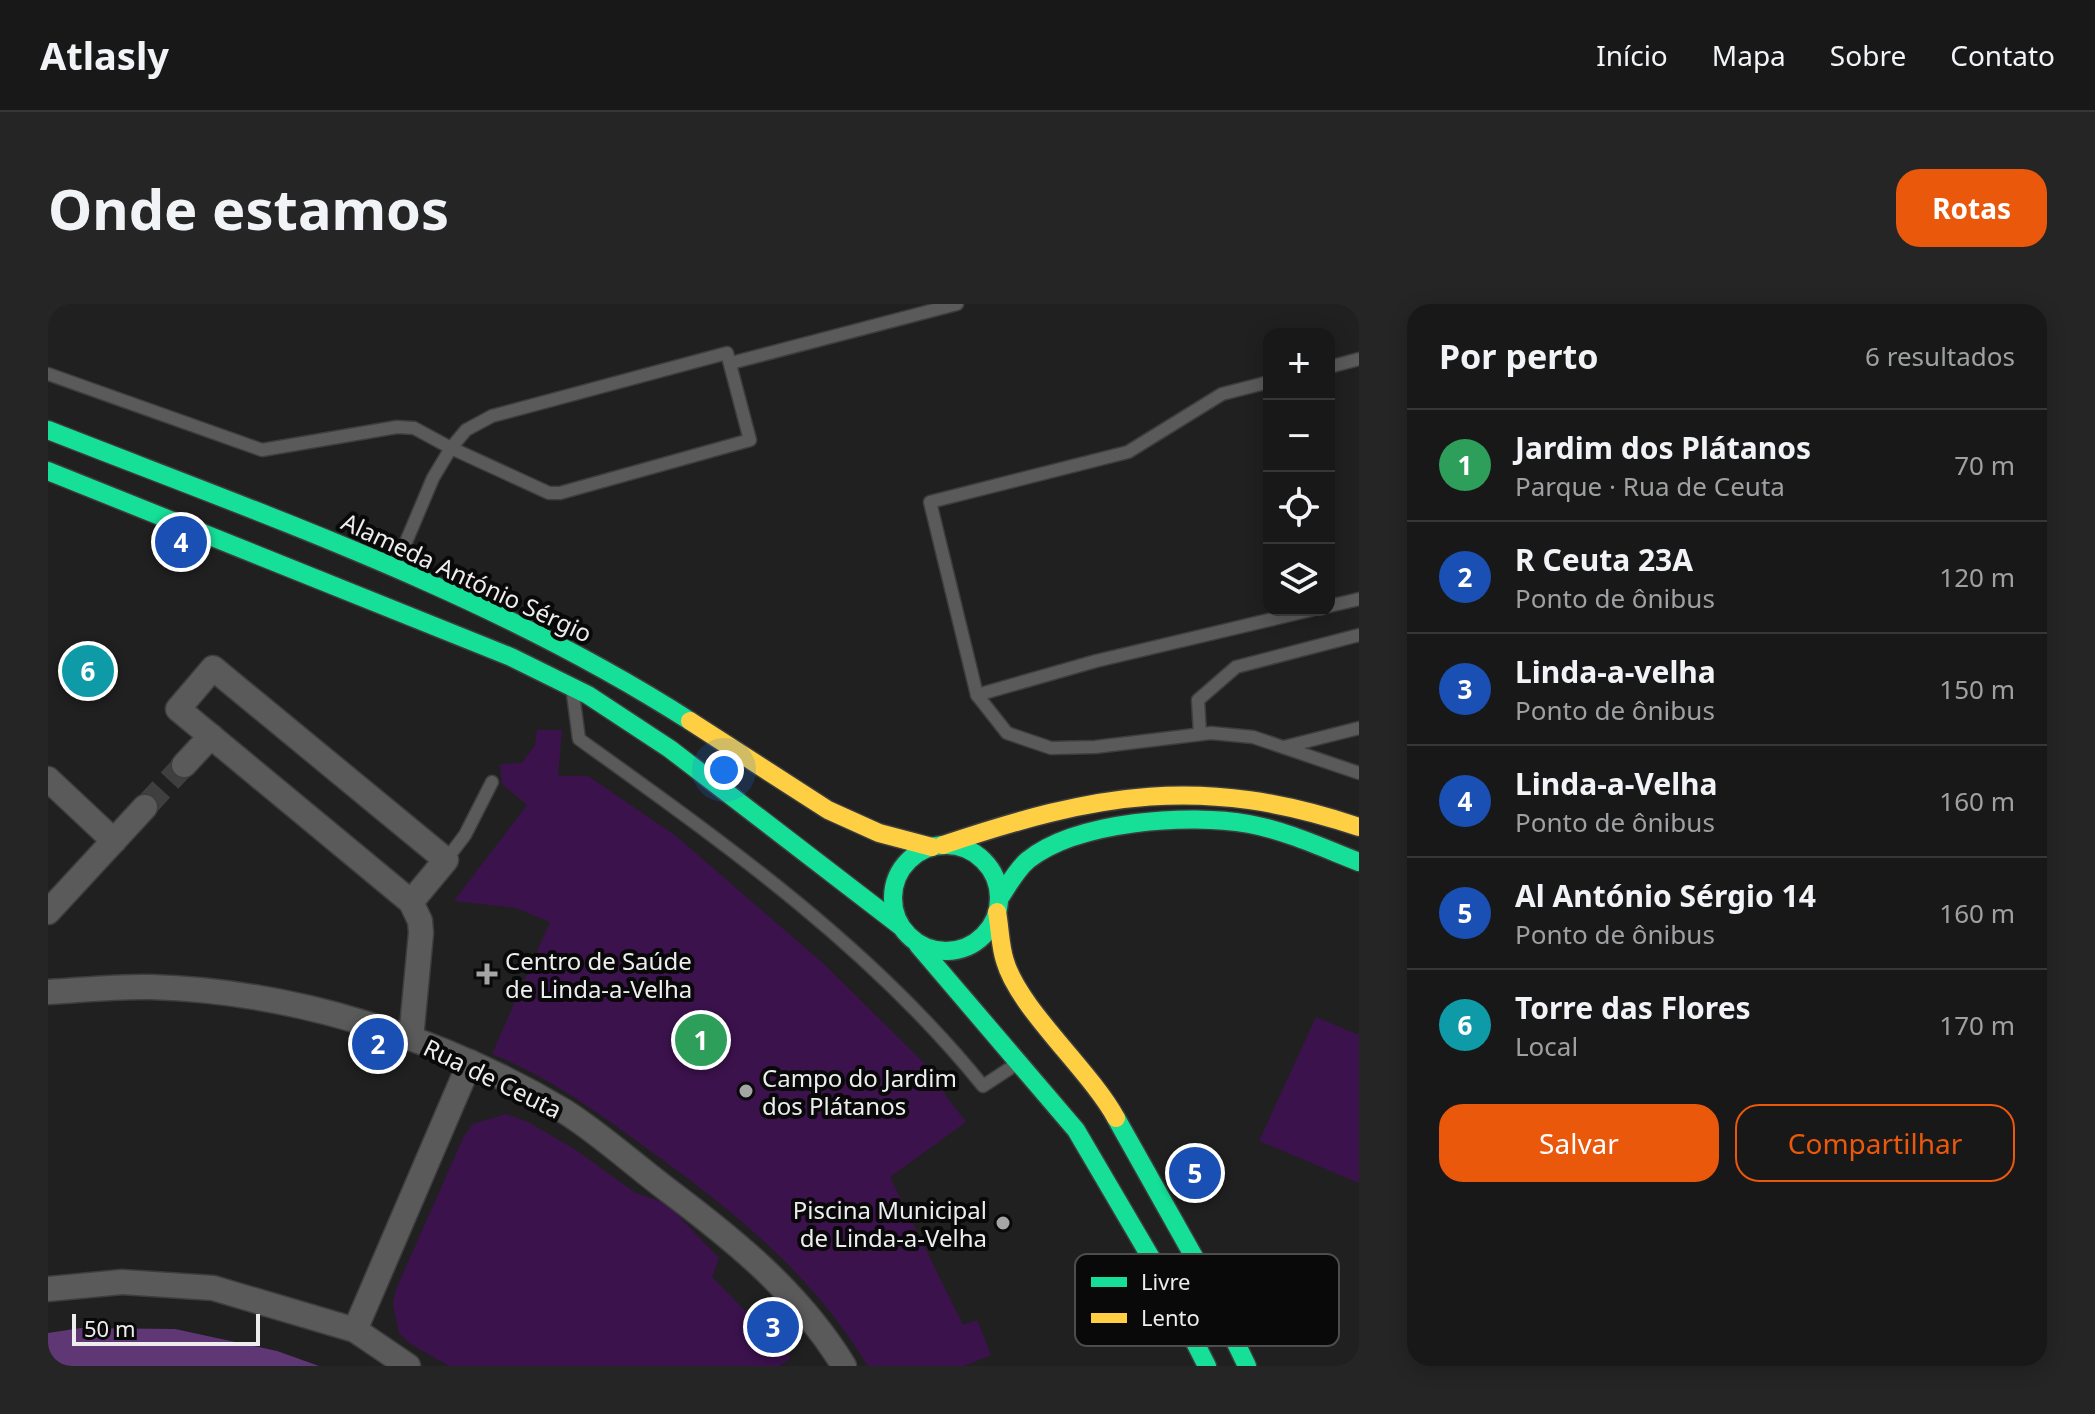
<!DOCTYPE html>
<html lang="pt">
<meta charset="utf-8">
<style>
:root{--surface:#181818;--page:#252525;--text:#f1f3f6;--muted:#9fa0a2;--line:#363737;--accent:#ea580c}
body{margin:0;font-family:"Noto Sans",sans-serif;background:var(--page);color:var(--text)}
.controls{position:absolute;right:24px;top:24px;display:grid;overflow:hidden;border-radius:16px;box-shadow:0 4px 20px #0003}
.controls button{width:72px;height:72px;display:grid;place-items:center;padding:0;border:0;border-bottom:2px solid var(--line);background:var(--surface);color:var(--text);font:40px sans-serif}
.scale{position:absolute;left:24px;bottom:20px;width:188px;box-sizing:border-box;padding-left:8px;border:4px solid #edecee;border-top:0;font-size:22px;line-height:28px;white-space:nowrap;color:#edecee;-webkit-text-stroke:6px #0a090a;paint-order:stroke}
.you{position:absolute;left:676px;top:466px;width:28px;height:28px;margin:-20px;border:6px solid #fff;border-radius:50%;background:#1a73e8;box-shadow:0 0 0 12px #1a73e833}
.badge{display:grid;place-items:center;width:52px;height:52px;border-radius:50%;background:var(--accent);color:#fff;font-size:26px;font-weight:700}
.pin{position:absolute;translate:-50% -50%;border:4px solid #fff;box-shadow:0 2px 8px #0006}
.list{margin:0;padding:0;list-style:none}
h2{display:flex;justify-content:space-between;align-items:center;height:104px;margin:0;padding:0 32px;font-size:34px}
h2 small{font-size:26px;font-weight:400;color:var(--muted)}
.list li{display:grid;grid-template-columns:52px 1fr auto;gap:24px;align-items:center;box-sizing:border-box;height:112px;padding:0 32px;border-top:2px solid var(--line)}
.list b{display:block;font-size:30px;white-space:nowrap}
.list p{margin:0;font-size:26px;white-space:nowrap;color:var(--muted)}
.list em{font-size:26px;font-style:normal;color:var(--muted)}
.actions{display:flex;gap:16px;padding:24px 32px}
.actions a{flex:1;padding:18px 0;border:2px solid var(--accent);border-radius:24px;text-align:center;font-size:28px;color:var(--accent)}
.actions .main{background:var(--accent);color:#fff}
.icon{flex:none;width:44px;height:44px;fill:none;stroke:currentColor;stroke-width:2;stroke-linecap:round;stroke-linejoin:round}
.map{position:relative;flex:none;width:1311px;height:1062px;overflow:hidden;border-radius:24px}
header{display:flex;align-items:center;gap:48px;box-sizing:border-box;height:112px;padding:0 40px;background:var(--surface);border-bottom:2px solid var(--line)}
header strong{font-size:38px}
nav{display:flex;gap:44px;margin-inline-start:auto;font-size:28px}
.intro{display:flex;align-items:center;justify-content:space-between;box-sizing:border-box;height:192px;padding:0 48px}
h1{margin:0;font-size:56px}
.button{padding:20px 36px;border-radius:24px;background:var(--accent);color:#fff;font-size:28px;font-weight:700}
main{display:flex;gap:48px;padding:0 48px}
aside{flex:1;background:var(--surface);border-radius:24px;box-shadow:0 4px 20px #0003}
.map>svg:first-child{display:block}
.green{fill:#3c124d}
.forest{fill:#603775}
.lines{fill:none;stroke-linecap:round;stroke-linejoin:round}
.street-tunnel{stroke:#3f3f3f;stroke-width:24;stroke-dasharray:24 12;stroke-linecap:butt}
.lane-casing{stroke:#3d3d3d;stroke-width:15}
.street-casing{stroke:#3d3d3d;stroke-width:27}
.fast-casing{stroke:#3d3d3d;stroke-width:21}
.slow-casing{stroke:#3d3d3d;stroke-width:21}
.lane{stroke:#5a5a5a;stroke-width:12}
.street{stroke:#5a5a5a;stroke-width:24}
.fast{stroke:#16e098;stroke-width:18}
.slow{stroke:#ffcf43;stroke-width:18}
.poi-dot{fill:#a5a5a6;stroke:#0a090a;stroke-width:3}
.labels{text-anchor:middle;dominant-baseline:central;stroke-width:8;stroke-linejoin:round;paint-order:stroke}
.street-label{font-size:24px;fill:#edecee;stroke:#0a090a}
.poi-label{font-size:24px;fill:#edecee;stroke:#0a090a;text-anchor:start}
.key{fill:#0a090a;stroke:#4e4d4e;stroke-width:2}
.key-label{font-size:22px;fill:#edecee}
</style>
<header>
<strong>Atlasly</strong>
<nav><a>Início</a><a>Mapa</a><a>Sobre</a><a>Contato</a></nav>
</header>
<div class="intro"><h1>Onde estamos</h1><a class="button">Rotas</a></div>
<main>
<div class="map">
<svg width="1311" height="1062" viewBox="0 0 1311 1062">
<rect width="100%" height="100%" fill="#202020"/>
<!-- green -->
<g class="green">
<path d="M489,426h25l-4,46h30l88,60 149,129 115,114 6,17 20,26 -76,55 73,148 14,-5 14,35 -27,11h-96c-57,-94 -141,-161 -230,-224 -45,-33 -94,-68 -146,-88l58,-132 -34,-14 -62,-7 73,-96 -25,-21 -2,-20 22,-1 13,-18z"/>
<polygon points="1268,713 1311,731 1311,879 1211,837"/>
<polygon points="458,810 480,818 528,846 586,888 619,900 671,954 664,973 743,1054 731,1062 401,1062 361,1039 351,1029 345,999 348,985 416,832 425,820"/>
</g>
<!-- forest -->
<polygon class="forest" points="33,1024 127,1025 229,1047 271,1062 0,1062 0,1029"/>
<g class="lines">
<!-- street-tunnel -->
<polyline class="street-tunnel" points="97,503 136,461"/>
<!-- lane casing -->
<g class="lane-casing">
<g id="lane">
<polygon points="679,49 702,136 512,189 501,189 403,144 418,126 444,112"/>
<polyline points="683,59 909,0"/>
<polyline points="1281,63 1311,55"/>
<polyline points="0,70 214,146 349,123 366,124 403,144 385,174 347,264"/>
<polyline points="1221,78 1174,90 1080,148 882,198 929,391 959,429 1003,444 1047,443 1163,429 1205,433 1311,469"/>
<polyline points="1281,302 1311,295"/>
<path d="M525,390l6,45c145,104 291,207 404,347l35,-23"/>
<polyline points="929,391 1048,357 1263,306"/>
<polyline points="1152,430 1150,396 1188,363 1311,331"/>
<polyline points="1236,443 1311,424"/>
<polyline points="398,556 417,531 444,478"/>
</g>
</g>
<!-- street casing -->
<g class="street-casing">
<g id="street">
<polyline points="136,461 163,432"/>
<polyline points="0,475 66,537"/>
<polyline points="363,598 398,556 165,364 130,405 363,598 372,617 373,629 363,734"/>
<polyline points="0,608 97,503"/>
<path d="M0,688c34,-2 69,-6 103,-5 142,4 291,51 413,124 35,22 68,52 101,77 68,51 134,104 179,178"/>
<polyline points="0,985 74,978 165,984 307,1026 360,1062"/>
<polyline points="307,1026 422,758"/>
</g>
</g>
<!-- fast casing -->
<g class="fast-casing">
<g id="fast">
<path d="M0,126c219,86 444,164 642,291"/>
<polyline points="0,167 463,353 540,391 622,445 851,621"/>
<circle cx="898" cy="594" r="53"/>
<path d="M951,595c9,-13 17,-29 29,-39 49,-39 161,-47 221,-36 38,7 74,24 110,38"/>
<polyline points="870,641 1028,826 1109,964 1159,1062"/>
<polyline points="1068,814 1150,960 1199,1062"/>
</g>
</g>
<!-- slow casing -->
<g class="slow-casing">
<g id="slow">
<polyline points="642,417 780,506 831,529 884,543"/>
<path d="M895,541c154,-52 259,-71 416,-18"/>
<path d="M949,608c3,16 3,34 8,49 14,48 84,108 111,157"/>
</g>
</g>
<!-- lane -->
<use href="#lane" class="lane"/>
<!-- street -->
<use href="#street" class="street"/>
<!-- fast -->
<use href="#fast" class="fast"/>
<!-- slow -->
<use href="#slow" class="slow"/>
</g>
<!-- markers -->
<g class="poi-dot">
<path d="M435 658h8v8h8v8h-8v8h-8v-8h-8v-8h8z"/>
<circle cx="698" cy="787" r="8"/>
<circle cx="955" cy="919" r="8"/>
</g>
<g class="labels">
<!-- street labels -->
<g class="street-label">
<text transform="translate(419 273) rotate(25)">Alameda António Sérgio</text>
<text transform="translate(445 774) rotate(26)">Rua de Ceuta</text>
</g>
<!-- poi labels -->
<g class="poi-label">
<text x="457" y="656">Centro de Saúde<tspan x="457" dy="28">de Linda-a-Velha</tspan></text>
<text x="714" y="773">Campo do Jardim<tspan x="714" dy="28">dos Plátanos</tspan></text>
<text x="939" y="905" text-anchor="end">Piscina Municipal<tspan x="939" dy="28">de Linda-a-Velha</tspan></text>
</g>
</g>
<!-- legend -->
<rect x="1027" y="950" width="264" height="92" rx="12" class="key"/>
<rect x="1043" y="973" width="36" height="10" fill="#16e098"/>
<rect x="1043" y="1009" width="36" height="10" fill="#ffcf43"/>
<g class="key-label">
<text x="1093" y="986">Livre</text>
<text x="1093" y="1022">Lento</text>
</g>
</svg>
<div class="controls">
<button>+</button>
<button>−</button>
<button><svg class="icon" aria-label="locate" viewBox="0 0 24 24"><circle cx="12" cy="12" r="6"/><path d="M12 2v4M12 18v4M2 12h4M18 12h4"/></svg></button>
<button><svg class="icon" aria-label="layers" viewBox="0 0 24 24"><path d="M12 4l9 5-9 5-9-5zM3 14l9 5 9-5"/></svg></button>
</div>
<div class="scale">50 m</div>
<div class="you"></div>
<div class="pin badge" style="left:653px;top:736px;background:#2e9e5b">1</div>
<div class="pin badge" style="left:330px;top:740px;background:#1a4fb4">2</div>
<div class="pin badge" style="left:725px;top:1023px;background:#1a4fb4">3</div>
<div class="pin badge" style="left:133px;top:238px;background:#1a4fb4">4</div>
<div class="pin badge" style="left:1147px;top:869px;background:#1a4fb4">5</div>
<div class="pin badge" style="left:40px;top:367px;background:#0f9aa8">6</div>
</div>
<aside>
<h2>Por perto<small>6 resultados</small></h2>
<ul class="list">
<li><span class="badge" style="background:#2e9e5b">1</span><div><b>Jardim dos Plátanos</b><p>Parque · Rua de Ceuta</p></div><em>70 m</em></li>
<li><span class="badge" style="background:#1a4fb4">2</span><div><b>R Ceuta 23A</b><p>Ponto de ônibus</p></div><em>120 m</em></li>
<li><span class="badge" style="background:#1a4fb4">3</span><div><b>Linda-a-velha</b><p>Ponto de ônibus</p></div><em>150 m</em></li>
<li><span class="badge" style="background:#1a4fb4">4</span><div><b>Linda-a-Velha</b><p>Ponto de ônibus</p></div><em>160 m</em></li>
<li><span class="badge" style="background:#1a4fb4">5</span><div><b>Al António Sérgio 14</b><p>Ponto de ônibus</p></div><em>160 m</em></li>
<li><span class="badge" style="background:#0f9aa8">6</span><div><b>Torre das Flores</b><p>Local</p></div><em>170 m</em></li>
</ul>
<div class="actions"><a class="main">Salvar</a><a>Compartilhar</a></div>
</aside>
</main>
